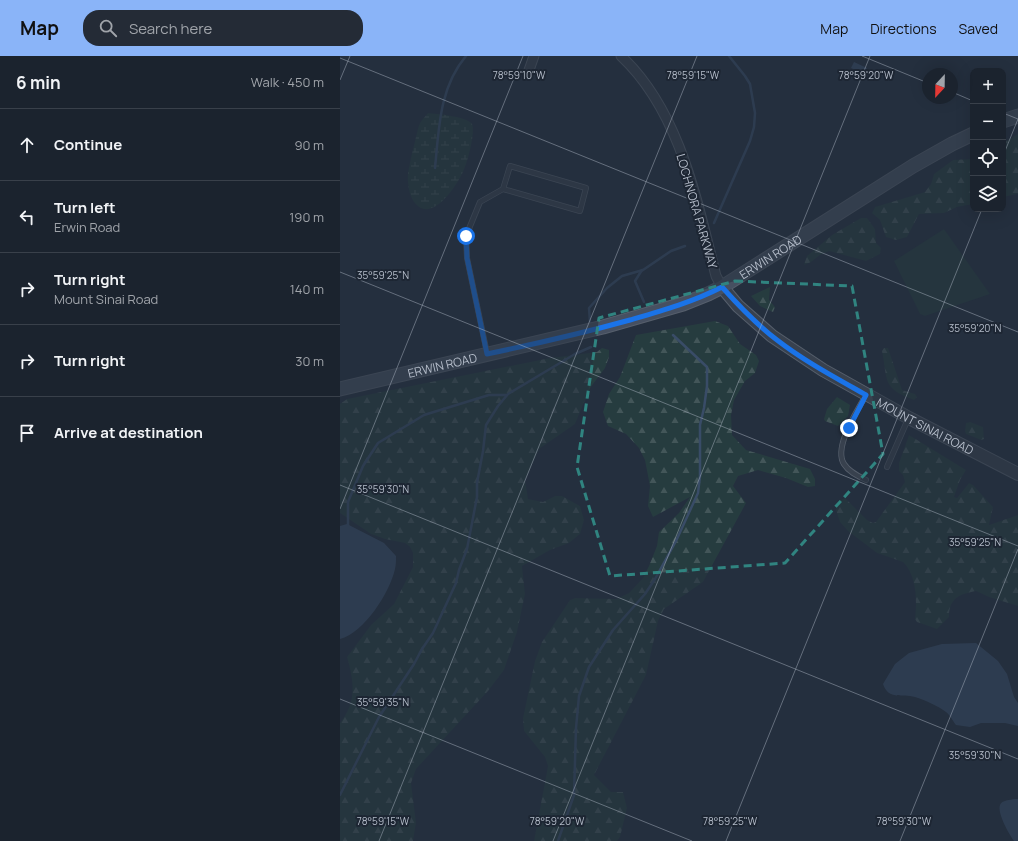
<!DOCTYPE html>
<meta charset="utf-8">
<style>
:root{--surface:#1b232e;--page:#242b36;--text:#f1f3f6;--muted:#a0a4aa;--line:#39404a;--accent:#8ab4f8}
body{margin:0;font-family:Manrope,sans-serif;background:var(--page);color:var(--text)}
.controls{position:absolute;right:12px;top:12px;display:grid;overflow:hidden;border-radius:8px;box-shadow:0 4px 16px #0002}
.controls button{width:36px;height:36px;display:grid;place-items:center;padding:0;border:0;border-bottom:1px solid var(--line);background:var(--surface);color:var(--text);font:20px sans-serif}
.compass{position:absolute;left:582px;top:12px;width:36px;height:36px;border-radius:50%;background:var(--surface);box-shadow:0 4px 16px #0002;rotate:202deg}
.stop{position:absolute;width:12px;height:12px;margin:-9px;border:3px solid #1a73e8;border-radius:50%;background:#fff}
.stop.end{background:#1a73e8;border-color:#fff;box-shadow:0 1px 4px #0008}
.list{margin:0;padding:0;list-style:none}
h2{display:flex;justify-content:space-between;align-items:center;height:52px;margin:0;padding:0 16px;font-size:17px}
h2 small{font-size:13px;font-weight:400;color:var(--muted)}
.list li{display:grid;grid-template-columns:26px 1fr auto;gap:12px;align-items:center;box-sizing:border-box;height:72px;padding:0 16px;border-top:1px solid var(--line)}
.list b{display:block;font-size:15px;white-space:nowrap}
.list p{margin:0;font-size:13px;white-space:nowrap;color:var(--muted)}
.list em{font-size:13px;font-style:normal;color:var(--muted)}
.icon{flex:none;width:22px;height:22px;fill:none;stroke:currentColor;stroke-width:2;stroke-linecap:round;stroke-linejoin:round}
.map{position:relative;flex:none;width:678px;height:785px;overflow:hidden}
header{display:flex;align-items:center;gap:24px;box-sizing:border-box;height:56px;padding:0 20px;background:var(--accent);color:#111}
header strong{font-size:19px}
nav{display:flex;gap:22px;margin-inline-start:auto;font-size:14px}
.search{width:280px;height:36px;background:var(--page);display:flex;align-items:center;gap:10px;box-sizing:border-box;padding:0 14px;border-radius:16px;color:var(--muted);font-size:15px}
main{display:flex}
aside{flex:1;background:var(--surface)}
.map>svg:first-child{display:block}
.forest{fill:url(#forest-firs)}
.wetland{fill:url(#wetland-marsh)}
.pitch{fill:#263c3f}
.water{fill:#394c67}
.lines{fill:none;stroke-linecap:round;stroke-linejoin:round}
.stream{stroke:#394c67;stroke-width:2.5}
.service-casing{stroke:#565f6c;stroke-width:6}
.minor-casing{stroke:#565f6c;stroke-width:11}
.tertiary-casing{stroke:#565f6c;stroke-width:14}
.secondary-casing{stroke:#565f6c;stroke-width:15}
.service{stroke:#38414e;stroke-width:4.5}
.minor{stroke:#38414e;stroke-width:9}
.tertiary{stroke:#38414e;stroke-width:12}
.secondary{stroke:#465061;stroke-width:13}
.route{stroke:#1a73e8;stroke-width:5}
.marked{fill:none;stroke:#308480;stroke-width:3;stroke-dasharray:8 5;stroke-linejoin:round}
.ticks{fill:none;stroke:#b4bcc9;stroke-width:1;stroke-opacity:0.45}
.labels{text-anchor:middle;dominant-baseline:central;stroke-width:4;stroke-linejoin:round;paint-order:stroke}
.street-label{font-size:12px;fill:#b4bcc9;stroke:#1d2633}
.ticks-label{font-size:10px;text-anchor:middle;fill:#b4bcc9;stroke:#1d2633;stroke-width:4;stroke-linejoin:round;paint-order:stroke}
</style>
<header>
<strong>Map</strong>
<div class="search"><svg class="icon" aria-label="search" viewBox="0 0 24 24"><circle cx="10" cy="10" r="6"/><path d="M15 15l6 6"/></svg>Search here</div>
<nav><a>Map</a><a>Directions</a><a>Saved</a></nav>
</header>
<main>
<aside>
<h2>6 min<small>Walk · 450 m</small></h2>
<ul class="list">
<li><svg class="icon" aria-label="ahead" viewBox="0 0 24 24"><path d="M12 20V5M6 11l6-6 6 6"/></svg><div><b>Continue</b></div><em>90 m</em></li>
<li><svg class="icon" aria-label="left" viewBox="0 0 24 24"><path d="M17 20v-9H6M10 6l-5 5 5 5"/></svg><div><b>Turn left</b><p>Erwin Road</p></div><em>190 m</em></li>
<li><svg class="icon" aria-label="right" viewBox="0 0 24 24"><path d="M7 20v-9h11M14 6l5 5-5 5"/></svg><div><b>Turn right</b><p>Mount Sinai Road</p></div><em>140 m</em></li>
<li><svg class="icon" aria-label="right" viewBox="0 0 24 24"><path d="M7 20v-9h11M14 6l5 5-5 5"/></svg><div><b>Turn right</b></div><em>30 m</em></li>
<li><svg class="icon" aria-label="arrive" viewBox="0 0 24 24"><path d="M6 21V4h12l-3 4 3 4H6"/></svg><div><b>Arrive at destination</b></div></li>
</ul>
</aside>
<div class="map">
<svg width="678" height="785" viewBox="0 0 678 785">
<defs>
<pattern id="forest-firs" width="22" height="20" patternUnits="userSpaceOnUse"><rect width="22" height="20" fill="#263c3f"/><path d="M5 1l3.5 6h-7zM16 11l3.5 6h-7z" fill="#435659"/></pattern>
<pattern id="wetland-marsh" width="20" height="14" patternUnits="userSpaceOnUse"><rect width="20" height="14" fill="#263c3f"/><path d="M1 5h8M5 5V1M11 12h8M15 12V8" fill="none" stroke="#435659"/></pattern>
</defs>
<rect width="100%" height="100%" fill="#242f3e"/>
<!-- forest -->
<g class="forest">
<polygon points="678,78 678,138 663,141 663,87"/>
<polygon points="633,103 633,148 617,151 604,157 579,158 567,181 556,184 546,181 540,164 532,157 535,151 585,136 591,128 594,118 613,104"/>
<polygon points="521,162 527,162 535,173 536,187 541,192 540,198 526,205 489,195 480,199 471,206 464,209 467,200 492,179"/>
<polygon points="430,231 429,244 435,251 433,256 420,250 411,240"/>
<polygon points="375,265 388,270 400,288 416,299 419,305 415,317 405,325 394,344 391,359 392,379 406,394 470,413 475,423 475,430 468,431 446,422 418,414 398,420 393,430 406,447 363,526 324,553 318,565 306,619 254,719 271,736 283,736 287,752 280,781 277,785 194,785 208,710 205,701 184,675 183,662 195,605 202,586 230,544 235,542 276,543 289,537 303,522 309,510 317,490 319,476 339,457 350,441 313,461 308,450 310,430 305,404 299,392 286,378 268,370 263,356 269,338 280,321 296,279"/>
<path d="M262,292l7,2v7l-4,11 -15,20 -15,36 -36,25 -14,31 3,19 15,3 12,-6h7l18,10 4,14 -4,14 -11,9 -19,7 -28,16 3,28 -8,38 -13,38 -16,21 -72,78 -5,14 5,40 -3,18h-73v-118c17,-22 14,-41 7,-66l24,-32 23,-21 19,-37v-14l-3,-6 -5,-4 -20,-4 -14,-5 -31,-21v-109l7,-5 203,-41 47,-6z"/>
<path d="M544,292h4l14,42 13,4 2,3 -3,3c-32,-12 -26,-18 -32,-49z"/>
<polygon points="497,341 510,349 508,360 498,370 485,365 484,363 487,353"/>
<polygon points="630,366 643,371 644,383 641,384 626,378 625,375 626,367"/>
<path d="M569,379l57,35 -6,10 -6,17 3,1 12,-15 4,2 20,22 -4,18 29,-10v91l-29,-9 -13,-6c-16,3 -27,7 -27,26l-12,12 -20,-7 -2,-3c2,-18 2,-43 -12,-57l-26,-9 -29,-22 -8,-9 -4,-12 3,-9 6,-3 22,22 6,3 3,-1 29,-40 -2,-7 -4,-4v-8z"/>
</g>
<!-- wetland -->
<path class="wetland" d="M88,57c9,1 38,3 44,11 4,8 -5,40 -9,48 -7,15 -32,53 -49,30 -5,-6 -7,-21 -6,-29 2,-12 5,-24 8,-36 1,-4 2,-10 4,-14 2,-4 6,-7 8,-10z"/>
<!-- pitch -->
<polygon class="pitch" points="604,173 650,238 585,260 580,258 554,205"/>
<!-- water -->
<g class="water">
<polygon points="514,6 527,12 524,18 511,12"/>
<path d="M7,468l37,19 12,13c0,4 0,9 -1,13 -5,23 -31,64 -55,70v-113z"/>
<path d="M636,587l22,18 9,13 7,23 4,6v23l-13,-3h-24l-11,4 -14,-2c-3,-4 -6,-10 -10,-13 -8,-6 -21,-12 -31,-15 -13,-4 -26,4 -32,-13l12,-20 14,-11 33,-9z"/>
<path d="M675,743h3v42h-4c-5,-7 -17,-28 -14,-36 2,-5 10,-5 15,-6z"/>
</g>
<g class="lines">
<!-- stream -->
<g class="stream">
<path d="M95,112c4,-39 4,-80 31,-112"/>
<polyline points="374,167 410,85 414,71 415,57 410,28 405,20 389,0"/>
<polyline points="302,214 295,225 304,246"/>
<polyline points="250,266 249,252 267,232 282,220 303,214 331,195 345,190"/>
<polyline points="8,470 8,446 23,410 38,387 84,359 149,339 167,339"/>
<polyline points="0,739 39,661 74,608 82,593 93,577 116,527 119,514 127,493 137,441 137,427 143,395 146,369 158,350 168,338 235,298 251,291"/>
<polyline points="218,785 234,739 236,672 239,640 249,611 273,574 305,538 315,523 336,485 358,437 360,420 360,369 364,352 367,330 367,311 333,279"/>
</g>
<!-- service casing -->
<g class="service-casing">
<g id="service">
<polyline points="147,297 127,202 126,180 140,146 163,133 240,155 246,132 170,110 163,133"/>
<path d="M526,339c-8,15 -33,52 -22,69 5,8 14,12 22,16"/>
<polyline points="547,411 568,363"/>
</g>
</g>
<!-- minor casing -->
<g class="minor-casing">
<g id="minor">
<path d="M281,0c59,55 76,145 95,220l6,11"/>
<polyline points="188,17 194,0"/>
</g>
</g>
<!-- tertiary casing -->
<g class="tertiary-casing">
<g id="tertiary">
<path id="s1" d="M382,231l16,19 34,30 51,34 86,48 109,56"/>
</g>
</g>
<!-- secondary casing -->
<g class="secondary-casing">
<g id="secondary">
<polyline points="663,65 678,60"/>
<path id="s2" d="M0,333l263,-62 80,-23 25,-10 14,-7 191,-121 39,-22 21,-10"/>
</g>
</g>
<!-- service -->
<use href="#service" class="service"/>
<!-- minor -->
<use href="#minor" class="minor"/>
<!-- tertiary -->
<use href="#tertiary" class="tertiary"/>
<!-- secondary -->
<use href="#secondary" class="secondary"/>
</g>
<g class="lines">
<!-- route -->
<path class="route" d="M126,180l1,22 20,96c48,-10 96,-21 143,-34 31,-9 63,-18 92,-33 17,19 34,37 55,53 27,21 59,38 89,55l-17,33"/>
</g>
<!-- marked area -->
<path d="M0 0H678V785H0ZM395,225l117,5 31,168 -98,109 -175,13 -33,-109 22,-149z" fill="#242f3e" fill-opacity=".55" fill-rule="evenodd"/>
<path class="marked" d="M395,225l117,5 31,168 -98,109 -175,13 -33,-109 22,-149z"/>
<!-- ticks -->
<path class="ticks" d="M522,0l66,27M0,2l678,274M0,24l10,-24M612,36l21,9M663,57l15,6M663,100l15,-37M0,216l678,274M0,429l678,274M0,453l183,-453M0,643l352,142M39,785l318,-785M213,785l317,-785M386,785l256,-632M560,785l118,-292"/>
<g class="labels">
<!-- street labels -->
<g class="street-label">
<text transform="translate(357 155) rotate(74)">LOCHNORA PARKWAY</text>
<text stroke="none"><textPath href="#s2" startOffset="453">ERWIN ROAD</textPath></text>
<text stroke="none"><textPath href="#s2" startOffset="105">ERWIN ROAD</textPath></text>
<text stroke="none"><textPath href="#s1" startOffset="248">MOUNT SINAI ROAD</textPath></text>
</g>
</g>
<g class="ticks-label">
<text x="179" y="23">78°59'10"W</text>
<text x="353" y="23">78°59'15"W</text>
<text x="526" y="23">78°59'20"W</text>
<text x="43" y="223">35°59'25"N</text>
<text x="635" y="276">35°59'20"N</text>
<text x="43" y="437">35°59'30"N</text>
<text x="635" y="490">35°59'25"N</text>
<text x="43" y="650">35°59'35"N</text>
<text x="635" y="703">35°59'30"N</text>
<text x="43" y="769">78°59'15"W</text>
<text x="217" y="769">78°59'20"W</text>
<text x="390" y="769">78°59'25"W</text>
<text x="564" y="769">78°59'30"W</text>
</g>
</svg>
<div class="controls">
<button>+</button>
<button>−</button>
<button><svg class="icon" aria-label="locate" viewBox="0 0 24 24"><circle cx="12" cy="12" r="6"/><path d="M12 2v4M12 18v4M2 12h4M18 12h4"/></svg></button>
<button><svg class="icon" aria-label="layers" viewBox="0 0 24 24"><path d="M12 4l9 5-9 5-9-5zM3 14l9 5 9-5"/></svg></button>
</div>
<svg class="compass" viewBox="-18 -18 36 36"><path d="M0-13l5 13h-10z" fill="#e53935"/><path d="M0 13l5-13h-10z" fill="#a0a4aa"/></svg>
<div class="stop" style="left:126px;top:180px"></div>
<div class="stop end" style="left:509px;top:372px"></div>
</div>
</main>
